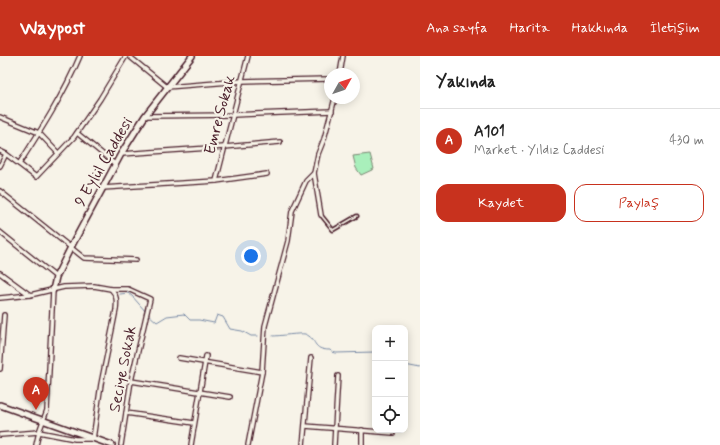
<!DOCTYPE html>
<html lang="tr">
<meta charset="utf-8">
<style>
:root{--surface:#fff;--page:#f6f6f6;--text:#222;--muted:#767676;--line:#e0e0e0;--accent:#c8321e}
body{margin:0;font-family:Mynerve,sans-serif;background:var(--page);color:var(--text)}
.controls{position:absolute;right:12px;bottom:12px;display:grid;overflow:hidden;border-radius:8px;box-shadow:0 2px 10px #0003}
.controls button{width:36px;height:36px;display:grid;place-items:center;padding:0;border:0;border-bottom:1px solid var(--line);background:var(--surface);color:var(--text);font:20px sans-serif}
.compass{position:absolute;left:324px;top:12px;width:36px;height:36px;border-radius:50%;background:var(--surface);box-shadow:0 2px 10px #0003;rotate:50deg}
.you{position:absolute;left:251px;top:200px;width:14px;height:14px;margin:-10px;border:3px solid #fff;border-radius:50%;background:#1a73e8;box-shadow:0 0 0 6px #1a73e833}
.badge{display:grid;place-items:center;width:26px;height:26px;border-radius:50%;background:var(--accent);color:#fff;font-size:13px;font-weight:700}
.pin{position:absolute;translate:-50% -33px;filter:drop-shadow(0 1px 2px #0008)}
.pin::after{content:'';position:absolute;top:21px;width:14px;height:12px;background:inherit;clip-path:polygon(0 0,100% 0,50% 100%)}
.list{margin:0;padding:0;list-style:none}
h2{display:flex;justify-content:space-between;align-items:center;height:52px;margin:0;padding:0 16px;font-size:17px}
h2 small{font-size:13px;font-weight:400;color:var(--muted)}
.list li{display:grid;grid-template-columns:26px 1fr auto;gap:12px;align-items:center;box-sizing:border-box;height:64px;padding:0 16px;border-top:1px solid var(--line)}
.list b{display:block;font-size:15px;white-space:nowrap}
.list p{margin:0;font-size:13px;white-space:nowrap;color:var(--muted)}
.list em{font-size:13px;font-style:normal;color:var(--muted)}
.actions{display:flex;gap:8px;padding:12px 16px}
.actions a{flex:1;padding:9px 0;border:1px solid var(--accent);border-radius:12px;text-align:center;font-size:14px;color:var(--accent)}
.actions .main{background:var(--accent);color:#fff}
.icon{flex:none;width:22px;height:22px;fill:none;stroke:currentColor;stroke-width:2;stroke-linecap:round;stroke-linejoin:round}
.map{position:relative;flex:none;width:420px;height:389px;overflow:hidden}
header{display:flex;align-items:center;gap:24px;box-sizing:border-box;height:56px;padding:0 20px;background:var(--accent);color:#fff}
header strong{font-size:19px}
nav{display:flex;gap:22px;margin-inline-start:auto;font-size:14px}
main{display:flex}
aside{flex:1;background:var(--surface)}
.map>svg:first-child{display:block}
.green{fill:#a9efbb;stroke:#7a8773}
.lines{fill:none;stroke-linecap:round;stroke-linejoin:round}
.stream{stroke:#798aa6;stroke-width:1}
.lane-casing{stroke:#4a1f2b;stroke-width:5}
.street-casing{stroke:#4a1f2b;stroke-width:6}
.secondary-casing{stroke:#4a1f2b;stroke-width:8}
.lane{stroke:#f7f3e8;stroke-width:2}
.street{stroke:#f7f3e8;stroke-width:3.5}
.secondary{stroke:#f7f3e8;stroke-width:5}
.labels{text-anchor:middle;dominant-baseline:central;stroke-width:4;stroke-linejoin:round;paint-order:stroke}
.street-label{font-size:16px;fill:#4a1f2b;stroke:#f7f3e8}
</style>
<header>
<strong>Waypost</strong>
<nav><a>Ana sayfa</a><a>Harita</a><a>Hakkında</a><a>İletişim</a></nav>
</header>
<main>
<div class="map">
<svg width="420" height="389" viewBox="0 0 420 389">
<rect width="100%" height="100%" fill="#f7f3e8"/>
<filter id="ink" filterUnits="userSpaceOnUse"><feTurbulence type="fractalNoise" baseFrequency=".025" numOctaves="2"/><feDisplacementMap in="SourceGraphic" scale="8" xChannelSelector="R" yChannelSelector="G"/><feConvolveMatrix kernelMatrix="1 2 1 2 8 2 1 2 1" color-interpolation-filters="sRGB"/></filter>
<g filter="url(#ink)">
<!-- green -->
<polygon class="green" points="370,98 374,113 361,119 356,112 353,100"/>
<g class="lines">
<!-- stream -->
<g class="stream">
<polyline points="120,238 128,237 132,240 146,256"/>
<polyline points="148,258 157,266 167,260 184,258 190,264 199,264 214,267 217,259 223,261 230,273 242,275 251,280 258,280"/>
<path d="M273,280c6,0 28,-3 32,-2 13,5 6,16 25,16l2,2 4,1 39,-1"/>
<polyline points="405,309 420,312"/>
</g>
<!-- lane casing -->
<g class="lane-casing">
<polyline id="lane" points="321,159 333,174 357,160"/>
</g>
<!-- street casing -->
<g class="street-casing">
<g id="street">
<polyline points="129,0 167,31 242,25 330,23"/>
<polyline points="340,18 343,0"/>
<polyline points="145,60 233,59 332,55"/>
<polyline points="0,61 39,77 58,97"/>
<polyline points="77,77 115,108"/>
<polyline points="0,95 6,98 36,121 74,81 100,43 126,0"/>
<polyline points="121,98 224,91 280,86"/>
<path d="M19,108c22,-34 45,-70 61,-108"/>
<polyline points="0,110 6,98"/>
<polyline points="216,125 248,0"/>
<polyline points="102,132 216,125 267,118"/>
<polyline points="0,135 84,202 136,204"/>
<polyline points="321,159 314,117 318,98 324,83 335,42"/>
<polyline points="0,176 56,221"/>
<polyline points="0,217 30,239"/>
<polyline points="0,242 30,239 64,231 94,230 111,233 128,233 150,243 131,325 121,389"/>
<polyline points="179,302 262,316"/>
<polyline points="0,313 4,259"/>
<polyline points="131,325 230,341"/>
<polyline points="126,357 194,367"/>
<polyline points="305,370 393,377 393,374"/>
<path d="M0,379l39,-3 36,7h18l8,-55 15,-74c1,-9 1,-15 -5,-21"/>
<polyline points="36,389 39,376 47,354 53,234"/>
<polyline points="191,389 206,300"/>
<polyline points="248,389 262,316 265,270 288,185 292,155 306,125 314,117"/>
<polyline points="303,389 311,302"/>
<polyline points="334,389 338,320"/>
<polyline points="362,389 362,374"/>
</g>
</g>
<!-- secondary casing -->
<g class="secondary-casing">
<g id="secondary">
<polyline points="53,234 56,221 71,191 121,98 145,60 192,0"/>
<polyline points="0,349 112,389"/>
</g>
</g>
<!-- lane -->
<use href="#lane" class="lane"/>
<!-- street -->
<use href="#street" class="street"/>
<!-- secondary -->
<use href="#secondary" class="secondary"/>
</g>
</g>
<g class="labels">
<!-- street labels -->
<g class="street-label">
<text transform="translate(220 59) rotate(-75)">Emre Sokak</text>
<text transform="translate(104 106) rotate(-60)">9 Eylül Caddesi</text>
<text transform="translate(123 313) rotate(-79)">Seciye Sokak</text>
</g>
</g>
</svg>
<div class="controls">
<button>+</button>
<button>−</button>
<button><svg class="icon" aria-label="locate" viewBox="0 0 24 24"><circle cx="12" cy="12" r="6"/><path d="M12 2v4M12 18v4M2 12h4M18 12h4"/></svg></button>
</div>
<svg class="compass" viewBox="-18 -18 36 36"><path d="M0-13l5 13h-10z" fill="#e53935"/><path d="M0 13l5-13h-10z" fill="#767676"/></svg>
<div class="you"></div>
<div class="pin badge" style="left:36px;top:354px">A</div>
</div>
<aside>
<h2>Yakında<small></small></h2>
<ul class="list">
<li><span class="badge">A</span><div><b>A101</b><p>Market · Yıldız Caddesi</p></div><em>430 m</em></li>
</ul>
<div class="actions"><a class="main">Kaydet</a><a>Paylaş</a></div>
</aside>
</main>
